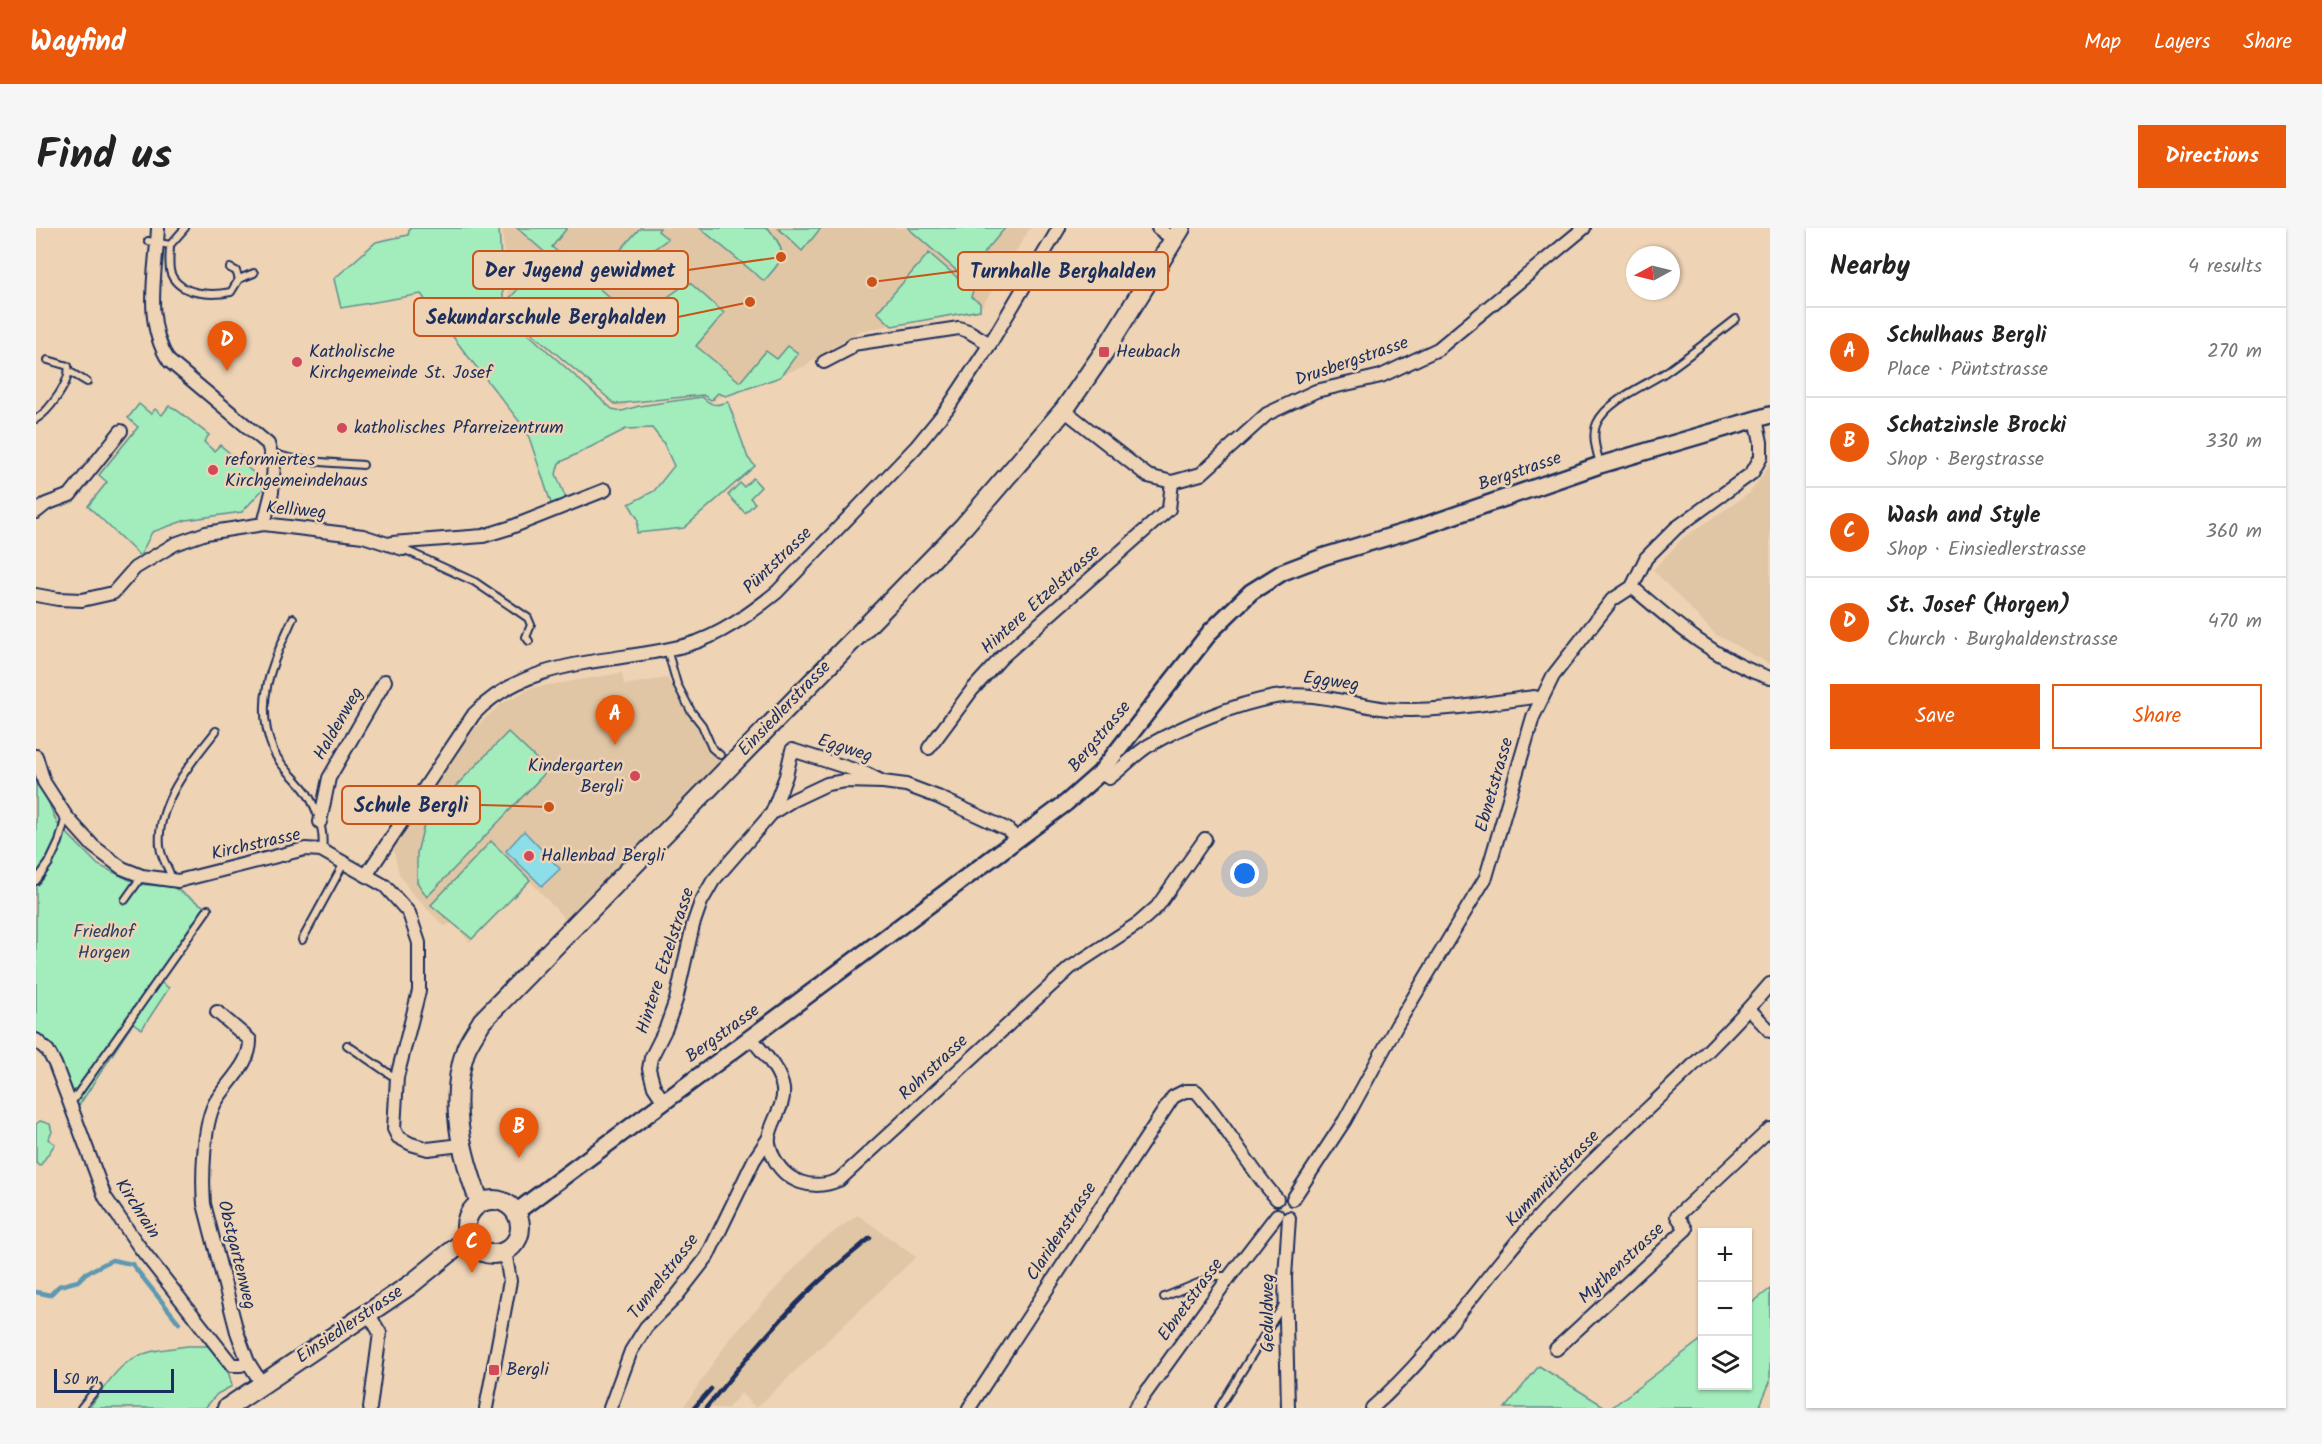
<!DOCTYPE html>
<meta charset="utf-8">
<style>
:root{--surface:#fff;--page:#f6f6f6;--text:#222;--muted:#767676;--line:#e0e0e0;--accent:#ea580c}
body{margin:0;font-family:Kalam,sans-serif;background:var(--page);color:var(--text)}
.controls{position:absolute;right:18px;bottom:18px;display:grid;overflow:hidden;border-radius:0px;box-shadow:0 2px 4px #0004}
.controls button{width:54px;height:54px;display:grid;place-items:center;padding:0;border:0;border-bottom:2px solid var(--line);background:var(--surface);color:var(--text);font:30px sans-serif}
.compass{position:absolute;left:1590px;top:18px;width:54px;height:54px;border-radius:50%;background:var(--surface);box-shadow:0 2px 4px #0004;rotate:263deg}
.scale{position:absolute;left:18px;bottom:15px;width:120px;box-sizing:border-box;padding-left:6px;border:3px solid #1b2f5e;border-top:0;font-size:16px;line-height:21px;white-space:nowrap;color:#1b2f5e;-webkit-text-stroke:4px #eed3b5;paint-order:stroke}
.you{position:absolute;left:1209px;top:646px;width:21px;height:21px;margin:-15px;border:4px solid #fff;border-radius:50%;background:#1a73e8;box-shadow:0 0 0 9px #1a73e833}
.badge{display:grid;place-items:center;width:39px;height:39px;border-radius:50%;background:var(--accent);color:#fff;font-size:20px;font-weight:700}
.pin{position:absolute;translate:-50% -50px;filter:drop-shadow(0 2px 3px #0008)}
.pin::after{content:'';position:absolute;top:32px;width:21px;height:18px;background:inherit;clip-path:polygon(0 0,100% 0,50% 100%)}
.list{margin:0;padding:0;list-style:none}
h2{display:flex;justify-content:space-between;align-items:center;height:78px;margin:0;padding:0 24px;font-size:26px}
h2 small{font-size:20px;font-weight:400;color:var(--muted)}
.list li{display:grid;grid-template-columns:39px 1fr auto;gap:18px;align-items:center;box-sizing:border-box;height:90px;padding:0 24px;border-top:2px solid var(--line)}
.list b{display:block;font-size:22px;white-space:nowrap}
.list p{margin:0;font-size:20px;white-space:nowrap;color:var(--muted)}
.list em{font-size:20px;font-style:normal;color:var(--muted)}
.actions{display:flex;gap:12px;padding:18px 24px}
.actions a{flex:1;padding:14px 0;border:2px solid var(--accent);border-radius:0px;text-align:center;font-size:21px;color:var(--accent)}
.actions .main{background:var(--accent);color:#fff}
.icon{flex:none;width:33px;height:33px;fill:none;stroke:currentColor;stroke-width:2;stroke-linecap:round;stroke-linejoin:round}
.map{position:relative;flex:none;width:1734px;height:1180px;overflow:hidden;border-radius:0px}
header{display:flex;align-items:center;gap:36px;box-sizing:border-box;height:84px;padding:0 30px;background:var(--accent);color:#fff}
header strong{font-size:28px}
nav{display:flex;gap:33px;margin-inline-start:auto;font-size:21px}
.intro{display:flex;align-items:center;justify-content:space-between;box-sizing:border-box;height:144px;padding:0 36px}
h1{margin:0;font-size:42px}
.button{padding:15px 27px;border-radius:0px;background:var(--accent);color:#fff;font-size:21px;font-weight:700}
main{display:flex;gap:36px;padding:0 36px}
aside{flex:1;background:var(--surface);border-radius:0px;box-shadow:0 2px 4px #0004}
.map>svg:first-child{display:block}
.built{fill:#e0c6a4}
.green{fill:#a3edbc;stroke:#5f8e8d;stroke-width:1.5}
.water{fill:#8ddee9;stroke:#5f98b1;stroke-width:1.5}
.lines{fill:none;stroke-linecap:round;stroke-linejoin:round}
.stream{stroke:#5f98b1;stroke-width:4.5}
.service-casing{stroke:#1b2f5e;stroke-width:10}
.minor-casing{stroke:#1b2f5e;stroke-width:16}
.tertiary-casing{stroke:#1b2f5e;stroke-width:20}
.secondary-casing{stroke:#1b2f5e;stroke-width:22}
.service{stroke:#eed3b5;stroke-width:6}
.minor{stroke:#eed3b5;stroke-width:12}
.tertiary{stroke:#eed3b5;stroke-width:15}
.secondary{stroke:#eed3b5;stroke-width:18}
.rail{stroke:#1b2f5e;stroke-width:4.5}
.poi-dot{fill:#d1495b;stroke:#eed3b5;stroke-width:2}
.labels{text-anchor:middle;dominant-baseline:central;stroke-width:5;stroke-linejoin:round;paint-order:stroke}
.poi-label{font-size:18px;fill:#1b2f5e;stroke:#eed3b5;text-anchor:start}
.street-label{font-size:18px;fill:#1b2f5e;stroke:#eed3b5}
.park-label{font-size:18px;fill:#294267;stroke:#eed3b5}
.leader{fill:none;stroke:#c95318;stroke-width:2}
.callout-dot{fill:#c95318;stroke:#eed3b5;stroke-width:2}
.callout{fill:#eed3b5;stroke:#c95318;stroke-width:2}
.callout-label{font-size:20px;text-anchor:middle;font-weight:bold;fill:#1b2f5e}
</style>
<header>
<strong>Wayfind</strong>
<nav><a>Map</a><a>Layers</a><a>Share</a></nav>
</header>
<div class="intro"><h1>Find us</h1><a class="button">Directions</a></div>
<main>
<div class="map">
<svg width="1734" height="1180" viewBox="0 0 1734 1180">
<rect width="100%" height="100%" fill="#eed3b5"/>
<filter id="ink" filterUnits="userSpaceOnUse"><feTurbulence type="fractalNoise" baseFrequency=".0167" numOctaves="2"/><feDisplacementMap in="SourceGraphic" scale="12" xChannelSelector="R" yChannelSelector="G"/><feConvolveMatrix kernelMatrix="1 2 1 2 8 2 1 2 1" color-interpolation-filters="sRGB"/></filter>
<g filter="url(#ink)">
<!-- built -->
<g class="built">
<polygon points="466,0 994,0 944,82 823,103 767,139 678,171 675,172 667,167 592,175 589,179 583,180 475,87"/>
<polygon points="1734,236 1734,436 1679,406 1617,342 1647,310 1714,265"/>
<polygon points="586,445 588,457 631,450 682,529 682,539 530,692 494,653 434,714 417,695 408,698 374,663 363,645 357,619 439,500 465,476 495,460"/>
<polygon points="822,987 880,1029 720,1180 705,1165 692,1180 647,1180 694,1110 782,1015"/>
</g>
<!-- green -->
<g class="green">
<path d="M374,0h89l5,84 108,97 10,2 17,-5 63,-9c10,9 14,9 26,5l20,56 7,8 -71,62 -47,5 1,-14 -9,-15 25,-13 20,-25 -11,-24 -11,-14 -26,1 -67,34 -3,11 11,27 -15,5 -25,-75 -64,-81 -42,-56 -80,14 -7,-29 42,-37 32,-7z"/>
<polygon points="481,0 531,0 516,19 599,92 653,54 688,85 660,118 704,154 730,123 741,131 752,118 762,125 744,149 690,168 682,165 677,170 678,171 675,172 667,167 579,176 475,87 472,72 513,28"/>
<polygon points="604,0 624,0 622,3 632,11 570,56 562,47"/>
<path d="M664,0h68c21,26 16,30 -4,53z"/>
<polygon points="742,0 785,0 766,23"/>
<polygon points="872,0 969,0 928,49"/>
<polygon points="893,25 937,63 935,69 944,75 944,82 856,98 841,84"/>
<polygon points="103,176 115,186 119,181 126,187 133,178 138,180 173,207 168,214 178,223 184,217 219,246 229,259 206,284 150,292 116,304 104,328 52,278 71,254 63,247 102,199 92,190"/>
<polygon points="717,250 725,259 714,270 719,275 709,285 692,267 704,255 708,259"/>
<polygon points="472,504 512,542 391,669 381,654 381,625 390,589"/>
<polygon points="0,544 21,595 62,637 102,656 137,659 172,681 124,754 133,760 106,801 97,795 42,879 15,819 0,805"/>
<polygon points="455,613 494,652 436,711 395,677"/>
<polygon points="4,893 14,896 16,904 12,911 19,916 4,938 0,935 0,896"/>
<polygon points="1734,1061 1734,1154 1723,1180 1575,1180 1666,1111 1666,1158 1712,1158 1712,1078"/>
<path d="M152,1118h21l20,28 3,12 -15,8 -12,14h-116c11,-14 22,-33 36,-44 17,-14 42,-15 63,-18z"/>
<polygon points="1503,1138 1571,1180 1469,1180"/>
</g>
<!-- water -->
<polygon class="water" points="488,603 524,641 506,658 470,623"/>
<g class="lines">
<!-- stream -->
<polyline class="stream" points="0,1064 14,1067 23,1058 42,1053 50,1045 76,1032 96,1036 143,1095"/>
<!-- service casing -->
<g class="service-casing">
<g id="service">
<path d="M112,13l22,4c0,8 -2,21 1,29 9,21 40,22 60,18l8,-13 -3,-8 -6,-3"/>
<polyline points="134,17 149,0"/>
<polyline points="203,51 218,45"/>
<polyline points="34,144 51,154"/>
<path d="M0,191c12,-7 36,-38 32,-53l-20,-6"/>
<path d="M237,224c14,10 69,11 90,13"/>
<path d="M1564,236c-3,-12 -9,-28 -3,-41 11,-23 49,-38 69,-51 24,-17 47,-35 70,-53"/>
<polyline points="367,321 439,354 492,390 495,397 490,409 493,413"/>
<path d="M257,390c-20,44 -40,83 -20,132 7,17 24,28 34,43 10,16 18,38 15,57"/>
<polyline points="631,421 641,456 655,483 666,497 676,520 684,527"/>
<polyline points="0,653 13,635 23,614 30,588"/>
<path d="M136,653c-2,-13 -11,-21 -12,-35 -4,-42 31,-84 56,-115"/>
<polyline points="89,672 106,648"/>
<polyline points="266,712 308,635"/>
<polyline points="311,817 355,847 361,849"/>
<polyline points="33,872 38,871 172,681"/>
<polyline points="1128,1069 1179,1048 1193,1048"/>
<polyline points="45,1180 62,1159"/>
<polyline points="1183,1180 1247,1077"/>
</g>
</g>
<!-- minor casing -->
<g class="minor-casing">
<g id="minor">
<path d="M122,0c-2,45 -15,93 11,133l99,83 6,21 -2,27 -8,32"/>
<polyline points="1122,0 1138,12"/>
<polyline points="788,134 813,121 817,116 923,100 932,103 954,116"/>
<polyline points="1028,182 1112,248 1136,254 1165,246 1231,186 1280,163 1345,148 1402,121 1548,0"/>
<polyline points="0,284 10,276 34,267 85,203"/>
<polyline points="356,315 447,308 473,300 569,262"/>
<path d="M1596,359c42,36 84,73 138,91"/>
<polyline points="0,367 22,371 46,372 77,365 99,340 139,316 170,305 228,296 327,308 367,321"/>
<polyline points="893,520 936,462 966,429 1133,281 1136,254"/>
<polyline points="0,528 8,554 30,588 57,618 86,640 106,648 142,653 269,621 285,622 349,658 373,685 383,715 383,763 361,849 358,901 362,909 375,916 392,921 425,917"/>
<path d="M1064,545l9,5c14,-10 25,-23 39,-32 36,-21 87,-42 127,-49 38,-7 76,8 113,12 48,4 99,-6 146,-12l7,2"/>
<polyline points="736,585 750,548 756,522 831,546 847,554 870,557 902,569 971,601 981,611"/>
<polyline points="284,594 293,550 349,453"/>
<path d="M331,646l107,-160c55,-58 141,-50 213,-69 33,-9 64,-32 90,-53l139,-145 31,-38 43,-65 69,-116"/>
<polyline points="1713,781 1734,803"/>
<path d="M181,784l33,28c1,24 -24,43 -35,63 -12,22 -13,76 -11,101l33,128 11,30 14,22"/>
<path d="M715,810c12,15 29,31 32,51 2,18 -12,32 -14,49 -1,5 2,13 4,18 12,27 40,35 66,24l231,-212 69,-45 18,-16 48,-68"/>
<polyline points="0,812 12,823 19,836 69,969 102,1017 196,1137 205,1137 212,1134"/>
<polyline points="628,874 618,859 613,841 615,830 630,800 640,772 657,697 665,674 677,653 736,585 757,572 791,556 809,553 847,554"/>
<polyline points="1257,971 1309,892 1361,797 1450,649 1497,489 1517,448 1576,372 1596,359 1610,330 1640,300 1716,245 1725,229 1725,214 1720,191"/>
<polyline points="332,1085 344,1105 334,1180"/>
<polyline points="1520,1121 1650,1001 1641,988 1734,901"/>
<polyline points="450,1180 474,1053 469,1023"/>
<polyline points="574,1180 595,1123 610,1099 639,1070 671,1029 718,932 732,911"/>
<path d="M933,1180l204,-311 12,-6h11c30,34 51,74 81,108"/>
<polyline points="1099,1180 1194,1048 1241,987"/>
<polyline points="1252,1180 1249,1049 1253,990"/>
<path d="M1336,1180c63,-56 106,-123 161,-185 75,-84 164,-153 237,-239"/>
</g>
</g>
<!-- tertiary casing -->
<g class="tertiary-casing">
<polyline id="tertiary" points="480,984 1030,575 1064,545 1175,403 1215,364 1247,344 1289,328 1382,300 1564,237 1734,187"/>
</g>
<!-- secondary casing -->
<g class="secondary-casing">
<g id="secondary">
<circle cx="457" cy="999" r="27"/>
<path d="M444,975c-19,-49 -32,-102 -14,-154 4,-10 11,-19 16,-28l482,-495 100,-116 40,-58 77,-124"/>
<polyline points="191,1180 374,1057 432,1010"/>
</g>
</g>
<!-- service -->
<use href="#service" class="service"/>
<!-- minor -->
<use href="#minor" class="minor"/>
<!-- tertiary -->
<use href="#tertiary" class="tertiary"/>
<!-- secondary -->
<use href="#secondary" class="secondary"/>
<!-- rail -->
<g class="rail">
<polyline points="658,1180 675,1161"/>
<path d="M670,1180c32,-40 65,-80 101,-115 20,-20 42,-37 63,-55"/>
</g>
</g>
</g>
<!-- markers -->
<g class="poi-dot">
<rect x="1062" y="118" width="12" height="12" rx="3"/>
<circle cx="261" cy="134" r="6"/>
<circle cx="306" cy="200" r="6"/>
<circle cx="177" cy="242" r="6"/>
<circle cx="599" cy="548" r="6"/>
<circle cx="493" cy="628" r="6"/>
<rect x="452" y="1136" width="12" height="12" rx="3"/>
</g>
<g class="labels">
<!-- poi labels -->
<g class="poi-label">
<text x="273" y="124">Katholische<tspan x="273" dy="21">Kirchgemeinde St. Josef</tspan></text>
<text x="1080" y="124">Heubach</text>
<text x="318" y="200">katholisches Pfarreizentrum</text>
<text x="189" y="232">reformiertes<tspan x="189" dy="21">Kirchgemeindehaus</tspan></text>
<text x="587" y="538" text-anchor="end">Kindergarten<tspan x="587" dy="21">Bergli</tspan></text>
<text x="505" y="628">Hallenbad Bergli</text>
<text x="470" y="1142">Bergli</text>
</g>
<!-- street labels -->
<g class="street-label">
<text transform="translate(1316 134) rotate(-19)">Drusbergstrasse</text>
<text transform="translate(1484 244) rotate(-19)">Bergstrasse</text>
<text transform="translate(260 283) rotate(5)">Kelliweg</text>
<text transform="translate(742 333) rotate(-44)">Püntstrasse</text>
<text transform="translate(1005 372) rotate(-42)">Hintere Etzelstrasse</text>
<text transform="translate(1295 454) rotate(8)">Eggweg</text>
<text transform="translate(749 481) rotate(-46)">Einsiedlerstrasse</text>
<text transform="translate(303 496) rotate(-60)">Haldenweg</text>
<text transform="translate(1064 509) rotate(-50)">Bergstrasse</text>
<text transform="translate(809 521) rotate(18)">Eggweg</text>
<text transform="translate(1459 557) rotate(-74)">Ebnetstrasse</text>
<text transform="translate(220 617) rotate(-13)">Kirchstrasse</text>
<text transform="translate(630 733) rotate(-72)">Hintere Etzelstrasse</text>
<text transform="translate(687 806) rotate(-36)">Bergstrasse</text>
<text transform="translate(898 840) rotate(-43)">Rohrstrasse</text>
<text transform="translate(1517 951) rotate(-46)">Kummrütistrasse</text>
<text transform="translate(101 981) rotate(57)">Kirchrain</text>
<text transform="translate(1026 1004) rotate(-57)">Claridenstrasse</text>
<text transform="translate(200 1027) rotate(76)">Obstgartenweg</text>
<text transform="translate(1586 1036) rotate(-43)">Mythenstrasse</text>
<text transform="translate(628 1049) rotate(-52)">Tunnelstrasse</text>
<text transform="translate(1155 1072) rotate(-54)">Ebnetstrasse</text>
<text transform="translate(1232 1085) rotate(-90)">Geduldweg</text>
<text transform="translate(314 1097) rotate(-34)">Einsiedlerstrasse</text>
</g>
<!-- park labels -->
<g class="park-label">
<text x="68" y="704">Friedhof<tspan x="68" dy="21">Horgen</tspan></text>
</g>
</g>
<!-- callouts -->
<path class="leader" d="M745 29L652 42M836 54L922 43M714 74L642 89M513 579L444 577"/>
<g class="callout-dot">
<circle cx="745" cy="29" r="6"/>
<circle cx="836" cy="54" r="6"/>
<circle cx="714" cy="74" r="6"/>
<circle cx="513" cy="579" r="6"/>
</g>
<g class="callout">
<rect x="437" y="23" width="215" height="38" rx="6"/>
<rect x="922" y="24" width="210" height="38" rx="6"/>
<rect x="378" y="70" width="264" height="38" rx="6"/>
<rect x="306" y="558" width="138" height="38" rx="6"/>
</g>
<g class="callout-label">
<text x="544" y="49">Der Jugend gewidmet</text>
<text x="1027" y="50">Turnhalle Berghalden</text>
<text x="510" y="96">Sekundarschule Berghalden</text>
<text x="375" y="584">Schule Bergli</text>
</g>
</svg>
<div class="controls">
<button>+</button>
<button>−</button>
<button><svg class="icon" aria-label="layers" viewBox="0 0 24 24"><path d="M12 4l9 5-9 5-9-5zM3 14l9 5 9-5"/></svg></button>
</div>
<svg class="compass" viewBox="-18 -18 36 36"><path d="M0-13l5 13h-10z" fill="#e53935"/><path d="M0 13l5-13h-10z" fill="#767676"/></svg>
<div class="scale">50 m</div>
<div class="you"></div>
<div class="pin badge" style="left:579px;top:517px">A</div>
<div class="pin badge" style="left:483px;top:930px">B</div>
<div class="pin badge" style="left:436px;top:1045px">C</div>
<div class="pin badge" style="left:191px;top:143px">D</div>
</div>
<aside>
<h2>Nearby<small>4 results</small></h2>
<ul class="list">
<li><span class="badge">A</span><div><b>Schulhaus Bergli</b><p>Place · Püntstrasse</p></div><em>270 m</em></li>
<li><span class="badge">B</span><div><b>Schatzinsle Brocki</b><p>Shop · Bergstrasse</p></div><em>330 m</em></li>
<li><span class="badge">C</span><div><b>Wash and Style</b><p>Shop · Einsiedlerstrasse</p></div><em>360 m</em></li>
<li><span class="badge">D</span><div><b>St. Josef (Horgen)</b><p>Church · Burghaldenstrasse</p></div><em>470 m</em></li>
</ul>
<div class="actions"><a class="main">Save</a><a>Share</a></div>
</aside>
</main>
